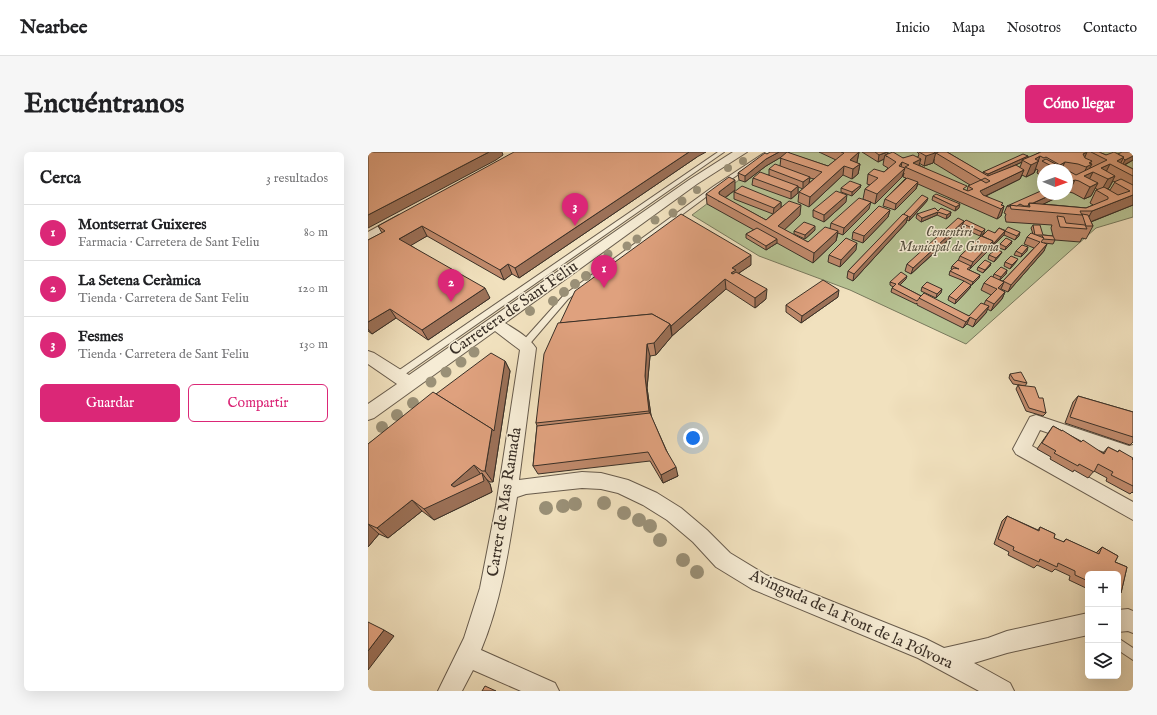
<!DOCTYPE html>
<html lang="es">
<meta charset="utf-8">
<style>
:root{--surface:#fff;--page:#f6f6f6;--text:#202124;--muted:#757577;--line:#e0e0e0;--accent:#db2777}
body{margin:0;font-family:"IM FELL English",serif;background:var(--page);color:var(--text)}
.controls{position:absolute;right:12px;bottom:12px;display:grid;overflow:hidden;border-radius:6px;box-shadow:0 4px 16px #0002}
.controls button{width:36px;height:36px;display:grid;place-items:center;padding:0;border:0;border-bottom:1px solid var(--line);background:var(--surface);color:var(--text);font:20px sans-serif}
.compass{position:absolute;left:669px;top:12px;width:36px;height:36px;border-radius:50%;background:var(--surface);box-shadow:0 4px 16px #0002;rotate:91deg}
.you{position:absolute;left:325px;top:286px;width:14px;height:14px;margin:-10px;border:3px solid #fff;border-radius:50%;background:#1a73e8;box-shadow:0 0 0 6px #1a73e833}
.badge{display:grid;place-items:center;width:26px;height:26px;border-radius:50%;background:var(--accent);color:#fff;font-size:13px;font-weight:700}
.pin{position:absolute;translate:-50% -33px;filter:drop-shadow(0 1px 2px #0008)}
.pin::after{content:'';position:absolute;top:21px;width:14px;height:12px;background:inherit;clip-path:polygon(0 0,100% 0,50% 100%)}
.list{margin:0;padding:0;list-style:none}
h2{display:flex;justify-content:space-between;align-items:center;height:52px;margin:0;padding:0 16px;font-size:17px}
h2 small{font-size:13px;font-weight:400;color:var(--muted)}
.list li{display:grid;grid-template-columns:26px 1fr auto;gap:12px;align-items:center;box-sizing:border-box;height:56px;padding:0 16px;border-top:1px solid var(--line)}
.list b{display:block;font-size:15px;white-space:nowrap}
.list p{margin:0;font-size:13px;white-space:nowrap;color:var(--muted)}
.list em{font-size:13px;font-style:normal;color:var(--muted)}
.actions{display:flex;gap:8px;padding:12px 16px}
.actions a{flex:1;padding:9px 0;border:1px solid var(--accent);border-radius:6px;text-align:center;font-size:14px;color:var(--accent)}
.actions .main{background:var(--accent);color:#fff}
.icon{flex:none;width:22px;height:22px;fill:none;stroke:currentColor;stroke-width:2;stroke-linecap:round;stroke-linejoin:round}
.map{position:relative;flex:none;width:765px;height:539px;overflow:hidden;border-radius:6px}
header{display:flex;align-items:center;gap:24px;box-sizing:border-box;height:56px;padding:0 20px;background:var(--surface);border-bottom:1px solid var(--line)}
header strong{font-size:19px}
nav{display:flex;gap:22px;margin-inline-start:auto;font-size:14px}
.intro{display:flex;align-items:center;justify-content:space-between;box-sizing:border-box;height:96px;padding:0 24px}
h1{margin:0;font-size:28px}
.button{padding:10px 18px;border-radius:6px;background:var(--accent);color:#fff;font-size:14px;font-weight:700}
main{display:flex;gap:24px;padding:0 24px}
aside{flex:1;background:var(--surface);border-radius:6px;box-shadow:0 4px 16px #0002}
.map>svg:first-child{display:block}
.green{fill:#b7c394;stroke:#787a5e;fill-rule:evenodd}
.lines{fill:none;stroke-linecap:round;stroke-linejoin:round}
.service-casing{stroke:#685c4d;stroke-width:2}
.minor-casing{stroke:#685c4d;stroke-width:2}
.service{fill:#f6ecd5;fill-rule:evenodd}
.minor{fill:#f6ecd5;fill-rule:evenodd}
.tree{fill:#9a9077}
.wall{fill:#c08a6c;stroke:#3a3027;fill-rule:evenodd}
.shaded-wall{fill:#9c7158;stroke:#3a3027}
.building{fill:#dfa17e;stroke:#3a3027}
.labels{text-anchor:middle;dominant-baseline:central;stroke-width:3;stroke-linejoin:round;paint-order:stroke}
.far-park-label{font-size:13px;font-style:italic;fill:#534d3d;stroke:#f6ecd5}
.street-label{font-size:16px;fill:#3a3027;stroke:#f6ecd5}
</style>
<header>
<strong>Nearbee</strong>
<nav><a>Inicio</a><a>Mapa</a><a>Nosotros</a><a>Contacto</a></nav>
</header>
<div class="intro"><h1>Encuéntranos</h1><a class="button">Cómo llegar</a></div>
<main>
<aside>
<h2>Cerca<small>3 resultados</small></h2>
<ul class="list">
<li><span class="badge">1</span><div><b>Montserrat Guixeres</b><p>Farmacia · Carretera de Sant Feliu</p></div><em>80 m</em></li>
<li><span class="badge">2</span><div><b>La Setena Ceràmica</b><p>Tienda · Carretera de Sant Feliu</p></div><em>120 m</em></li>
<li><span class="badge">3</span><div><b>Fesmes</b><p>Tienda · Carretera de Sant Feliu</p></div><em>130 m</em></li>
</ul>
<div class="actions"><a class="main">Guardar</a><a>Compartir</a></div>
</aside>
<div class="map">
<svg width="765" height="539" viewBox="0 0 765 539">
<rect width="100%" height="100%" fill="#f1e1be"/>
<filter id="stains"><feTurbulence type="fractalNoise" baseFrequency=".005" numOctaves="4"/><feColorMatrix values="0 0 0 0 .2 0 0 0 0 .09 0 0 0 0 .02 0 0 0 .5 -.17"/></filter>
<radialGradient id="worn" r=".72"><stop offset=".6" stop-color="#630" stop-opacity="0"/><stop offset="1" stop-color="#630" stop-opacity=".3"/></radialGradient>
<!-- green -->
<path class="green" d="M413,0h352v65l-37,11 -130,116 -116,-54 -91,-34 -67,-41 47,-35zM675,18h24v24h-24z"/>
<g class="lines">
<!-- service casing -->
<g class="service-casing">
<g id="service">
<polygon points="350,0 356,0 33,225 27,225 26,223 27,221"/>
<polygon points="398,0 404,0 350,36 200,147 159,195 153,195 152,193 153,191 196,143 346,34"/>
<polygon points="750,486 765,496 765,508 750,498"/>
</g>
</g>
<!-- minor casing -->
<g class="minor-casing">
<g id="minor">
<path d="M365,0h14l-50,32 -192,139c11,7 24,14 31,25l-17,132 63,-8 19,1 27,7 29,13 24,15 26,22 23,23 36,22 160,64 18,9 44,-10 19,-7 81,-18v22l-81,18 -33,10 36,20 4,8h-35l-61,-33 -166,-69 -36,-22 -23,-25 -26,-22 -24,-15 -25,-12 -17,-4 -19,-1 -56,6 -9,3c-8,52 -16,105 -36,153l74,33 4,8h-38l-48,-21 -11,21h-24l26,-53 16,-50 16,-82 24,-156 -25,-19 -121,87 -6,2v-16l29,-20 -29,-20v-13l6,2 35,22 280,-195z"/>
<polygon points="31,63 35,64 37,67 35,70 0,89 0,80"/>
<polygon points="668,263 761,294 765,293 765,309 763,309 672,278 664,294 765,350 765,368 648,302 645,297 662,265"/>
<polygon points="760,457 765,459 765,481 760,479 750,480 750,458"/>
</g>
</g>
<!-- service -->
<use href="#service" class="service"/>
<!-- minor -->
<use href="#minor" class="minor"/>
</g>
<!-- trees -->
<g class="tree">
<circle cx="375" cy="9" r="4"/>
<circle cx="360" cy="16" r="4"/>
<circle cx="329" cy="38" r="4"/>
<circle cx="314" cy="49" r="4.5"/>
<circle cx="305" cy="61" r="4.5"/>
<circle cx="287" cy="68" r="4.5"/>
<circle cx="269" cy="87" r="4.5"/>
<circle cx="259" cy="94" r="4.5"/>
<circle cx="240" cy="102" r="4.5"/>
<circle cx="229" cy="116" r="5"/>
<circle cx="218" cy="124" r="5"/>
<circle cx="207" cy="132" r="5"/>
<circle cx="196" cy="140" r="5"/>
<circle cx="185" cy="149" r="5"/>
<circle cx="162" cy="159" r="5"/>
<circle cx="106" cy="200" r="5.5"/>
<circle cx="93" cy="210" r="5.5"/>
<circle cx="78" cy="220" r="5.5"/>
<circle cx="63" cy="230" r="5.5"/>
<circle cx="45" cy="251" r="6"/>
<circle cx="29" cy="263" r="6"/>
<circle cx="14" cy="275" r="6"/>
<circle cx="236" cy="351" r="7"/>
<circle cx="207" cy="352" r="7"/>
<circle cx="195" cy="354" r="7"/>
<circle cx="178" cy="356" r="7"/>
<circle cx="256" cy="361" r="7"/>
<circle cx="271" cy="368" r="7"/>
<circle cx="282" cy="374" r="7"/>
<circle cx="292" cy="388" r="7"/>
<circle cx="315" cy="408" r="7"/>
<circle cx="329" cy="420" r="7"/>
</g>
<!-- wall -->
<g class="wall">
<path d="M451,0h40l-2,10v1l3,1 -2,10 -6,5 -9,-4 -34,32 -11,-5 1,-10 4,-3 -5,-2v6l-7,6 -39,-14 1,-7 16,-3v-6l11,-3 1,-9 -15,9 -21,16 -6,-2 -1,-7 29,-19 21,-1 40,13 8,-6zM442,26l4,1 -5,4z"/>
<path d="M494,0h26l-1,2 16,4 15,-1 1,-3 -2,-2h30l35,21 1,-1 45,-16v2l11,-5v-1h60l7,3 27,5 -8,5 8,4v36l-42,17 2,4 -7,13 -4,-1 -2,4 -25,-2 -2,4 -9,-1v8l-36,41 -7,-3 -1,1 5,2 -3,7 -11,12 -4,-2 -1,4 -13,14 -6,-3 -4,4 -46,-23v-2l-1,1 -25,-12 1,-4 1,-1 -3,-2v-3l16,-3 -6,6 21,11 48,20 15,-12 2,-4 5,-5 -10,-5 3,-7 9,-6 1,-3 13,-4 -1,4 -6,6 3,1 31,-33 -10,-4 3,-7 6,-3 -2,-6 2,-3 10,10 10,1 -2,-8 1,-3 -46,-3 -1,-5 1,-3 -2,-1 3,-7 49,-8 -13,6 43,4 7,-3 -3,-2 6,-13h2l-3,-2 -4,8 -7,3 -11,-6 -4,-1 -2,1v-23h-24v7l-6,-4 1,-3 -2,-1 -2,4 -8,4 -4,-2 -2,4 -34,17 18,10 -3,10 -4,3 -79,-35 -2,5 -21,21 -12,-4 2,-7 21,-21 -3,-1 1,-4 -2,4 -27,27 -12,-5 2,-10 5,-4 -3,-1 1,-10 16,-2 4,-4 -5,-3 1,-6 -6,3zM566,7v4l36,22 -2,1 -1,5 -48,-26v-2l5,3 9,-3zM654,10l-2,5 -17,4zM745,29l2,1 -5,8 -3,-1 2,-1z"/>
<polygon points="329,5 151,126 144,122 136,128 59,84 42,93 122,146 60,188 28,166 4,182 0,179 0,88 14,81 10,74"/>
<polygon points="493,33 492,36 484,44 473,40 473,36"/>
<polygon points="367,38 357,46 398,68 405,62 366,47 366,40 413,50 413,56 432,63 416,78 440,90 462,77 463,71 501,57 475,83 470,81 468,89 445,111 409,91 398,98 378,86 378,82 386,78 339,52 338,42"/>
<polygon points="565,44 591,56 587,59 564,48"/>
<polygon points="559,49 541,69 539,68 538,71 485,129 479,126 480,119 535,63"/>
<polygon points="478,50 456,70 445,65 445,58"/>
<polygon points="522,58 520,65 495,91 484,87 485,80"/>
<polygon points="570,59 583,60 582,64 578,67 569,63 553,70 548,66 549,62"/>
<polygon points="596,69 595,71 616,81 612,84 594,76 543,122 537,119 539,112"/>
<polygon points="631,76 651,84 647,88 636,83 601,118 612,123 611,126 604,133 603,133 602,136 587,152 580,148 581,144 596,129 581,123 582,119 584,117 583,117 584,114 590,109 592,104 614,84 627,81"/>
<polygon points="447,78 437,87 426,82 426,79"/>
<polygon points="644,89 643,92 637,98 631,96 632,92"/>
<polygon points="488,98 472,115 460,110 461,103"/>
<polygon points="648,99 659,99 653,105 646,103"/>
<polygon points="634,100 632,103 626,110 620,107 621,103"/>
<polygon points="637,110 648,110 642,117 636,114"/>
<polygon points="623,111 622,114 615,121 609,118 610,115"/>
<polygon points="383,113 371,121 398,147 387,156 358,137 304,184 288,203 282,204 279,236 283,264 310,324 295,331 282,309 170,322 165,314 169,274 168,271 192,171"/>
<polygon points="554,135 573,141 568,146 553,139"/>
<polygon points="470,145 433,171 418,160 418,153"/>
<polygon points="137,209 142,219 125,330 122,330 118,327 122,332 124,340 66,368 54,359 20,386 11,382 0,395 0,292 68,242"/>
<polygon points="642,222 659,231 657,234 645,232 641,226"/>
<polygon points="650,233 671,246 678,261 675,264 658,259 648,237"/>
<polygon points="710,244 765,260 765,290 762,293 697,271 705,250"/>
<polygon points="685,274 735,301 740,295 750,300 751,298 765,308 765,341 764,340 762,342 738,329 739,326 726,319 720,326 706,318 705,320 682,307 683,305 669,297"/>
<polygon points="639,364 670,378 672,375 687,382 686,386 695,390 698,387 728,401 734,395 750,404 747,410 759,415 753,441 750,444 750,422 720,422 720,437 701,428 702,424 687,417 684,420 669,413 666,416 640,403 641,400 626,392 634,369"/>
</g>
<!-- shaded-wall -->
<g class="shaded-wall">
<polygon points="121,0 134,0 135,3 128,8 0,76 0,63"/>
<polygon points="321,0 338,0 329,5 151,126 147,116"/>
<polygon points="411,0 422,0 398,14 377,30 377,24 398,7"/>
<polygon points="491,0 489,10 483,16 482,8"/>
<polygon points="520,0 519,5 517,3 516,7 510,10 511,3"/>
<polygon points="564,0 568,0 565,11 556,14 558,4"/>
<polygon points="719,0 714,12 715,2"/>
<polygon points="660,4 659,8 654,8 654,10 619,26 620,22"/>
<polygon points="672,4 666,21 658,25 663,13 667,7"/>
<polygon points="765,4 765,8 754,14 757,8"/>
<polygon points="756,5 750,16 749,9"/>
<polygon points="553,7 550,16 545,11"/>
<polygon points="724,9 721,13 724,12 718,23 725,20 719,32 712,28 721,11"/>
<polygon points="534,10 532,20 537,16 534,25 507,52 509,42 531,14"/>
<polygon points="697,10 693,18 690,17 692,13"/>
<polygon points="492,12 490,22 484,27 485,17"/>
<polygon points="742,12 736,24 733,16"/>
<polygon points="476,14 475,23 441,55 442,45"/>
<polygon points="656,18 652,27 611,47 612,39"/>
<polygon points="747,24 741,36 733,39 740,27"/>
<polygon points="442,25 441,31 435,37 435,30"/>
<polygon points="367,28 367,38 351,50 351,40"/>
<polygon points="707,28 701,40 699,41 699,33 700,31"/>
<polygon points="550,30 548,37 527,58 528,52"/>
<polygon points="730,31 723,44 716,47 722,35"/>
<polygon points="493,33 492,36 484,44 484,40"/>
<polygon points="430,34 430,41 423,47 423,40"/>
<polygon points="685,42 690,42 688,46 661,59 661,53"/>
<polygon points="479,43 478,50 456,70 456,63"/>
<polygon points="765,43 765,53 717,72 724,59"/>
<polygon points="560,46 559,49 541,69 542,65"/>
<polygon points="413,50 413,56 405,63 406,56"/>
<polygon points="503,50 501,57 475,83 476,76"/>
<polygon points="592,52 591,56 587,59 588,55"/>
<polygon points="433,53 432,63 412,82 410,74"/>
<polygon points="636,54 633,64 629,67 633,57"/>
<polygon points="522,58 520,65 495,91 496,84"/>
<polygon points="570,60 569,63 553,70 554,66"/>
<polygon points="583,60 582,64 578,67 579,63"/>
<polygon points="540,64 538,71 485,129 486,122"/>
<polygon points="596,69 593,76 543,122 545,116"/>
<polygon points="54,74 59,84 37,97 31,87"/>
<polygon points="447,74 447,78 437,87 437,83"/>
<polygon points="617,77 616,81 612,84 614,80"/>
<polygon points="470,79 468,89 445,111 446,101"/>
<polygon points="637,79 636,83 623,95 625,92"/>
<polygon points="652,80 651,84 647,88 649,84"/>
<polygon points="409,87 409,91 398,98 398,94"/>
<polygon points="625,89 623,96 602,117 605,110"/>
<polygon points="644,89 643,92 637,98 638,95"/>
<polygon points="489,91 488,98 472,115 473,108"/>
<polygon points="679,92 676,99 640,140 643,133"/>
<polygon points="660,95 659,99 653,105 654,102"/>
<polygon points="634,100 632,103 626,110 628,106"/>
<polygon points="383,103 383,113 368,123 364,131 364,116"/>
<polygon points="650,107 648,110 642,117 644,113"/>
<polygon points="623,111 622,114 615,121 617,118"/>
<polygon points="140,112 144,122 136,128 132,118"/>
<polygon points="639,118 638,122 631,129 633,125"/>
<polygon points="612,123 611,126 604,133 605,130"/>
<polygon points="539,124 538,127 529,136 530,132"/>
<polygon points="357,127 358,137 304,184 303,174"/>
<polygon points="636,130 633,137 627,143 630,136"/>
<polygon points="603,133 602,136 587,152 588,148"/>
<polygon points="117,136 122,146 60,188 54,178"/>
<polygon points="399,137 398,147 387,156 387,146"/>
<polygon points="574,137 573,141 568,146 569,142"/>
<polygon points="471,138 470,145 433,171 434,164"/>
<polygon points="637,140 634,147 623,159 626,152"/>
<polygon points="621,154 618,161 605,175 608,168"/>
<polygon points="22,157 28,166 4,182 0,177 0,170"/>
<polygon points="602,165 599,172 595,176 598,170"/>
<polygon points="302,172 304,184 288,203 286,191"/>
<polygon points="279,192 282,204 279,236 284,270 281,259 277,224"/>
<polygon points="137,209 142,219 125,330 117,319 124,277"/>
<polygon points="106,313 114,324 114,321 122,332 124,340 66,368 56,357"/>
<polygon points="308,315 310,324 295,331 293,323"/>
<polygon points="44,348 54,359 20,386 9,376"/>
<polygon points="0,372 11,382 0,395"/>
<polygon points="16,478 26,484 0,518 0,499"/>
</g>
<!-- building -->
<g class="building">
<polygon points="0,0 121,0 0,63"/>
<polygon points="146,0 321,0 147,116 140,112 132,118 54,74 31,87 117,136 54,178 22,157 0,170 0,88 17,79 10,74"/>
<polygon points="402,0 411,0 398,7 377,24 370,21 397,1 399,2"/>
<polygon points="419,0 460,14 476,1 473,0 491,0 482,8 492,12 485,17 476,14 442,45 431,40 454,20 412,6"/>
<polygon points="507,0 519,0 511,3"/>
<polygon points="525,0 535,6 545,3 553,7 545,11 599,34 595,37 600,39 605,37 600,34 613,28 618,31 622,29 617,26 613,28 568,1 571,0 579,0 620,24 648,13 656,18 612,39 615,43 635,51 633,53 636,54 633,57 537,15 541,13 534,10 531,14 537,16 509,42 497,37 510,26 500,22 506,17 516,20 528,10 517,3"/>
<polygon points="551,0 566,0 567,1 558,4"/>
<polygon points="673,0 719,0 715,2 717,6 724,9 721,11 724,12 718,15 710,12 697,10 692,13 678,5 676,6 672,4 667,7 671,9 663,13 654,8"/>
<polygon points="723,0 731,0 738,3 746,0 756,5 749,9 765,17 765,24 742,12 733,16 747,24 740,27 725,20 716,24 730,31 722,35 711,29 707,28 700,31 699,31 699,18 708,23 739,8"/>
<polygon points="754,0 765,0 765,4 757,8 755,6 756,5 750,2"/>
<polygon points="655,2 660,4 620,22 615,20"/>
<polygon points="678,7 699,18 691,18 674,9"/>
<polygon points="407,12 442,25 435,30 401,17"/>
<polygon points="392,20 430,34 423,40 385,26"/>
<polygon points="361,25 367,28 351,40 351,42 398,68 421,49 433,53 410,74 440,90 457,75 470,79 446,101 338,42"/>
<polygon points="539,26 550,30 528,52 517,47"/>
<polygon points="753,27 765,33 765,43 724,59 712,59 714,63 643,57 642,53 662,55 661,51 718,56 740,47 740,45 728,38 736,35 750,43 762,39 746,30"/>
<polygon points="482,29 493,33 484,40 473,36"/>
<polygon points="374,34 413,50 406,56 366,40"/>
<polygon points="675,38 675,42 685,42 665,51 661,51 660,54 656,54 652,52 649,54 642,53 641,55 639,54"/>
<polygon points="468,39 479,43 456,63 445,58"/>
<polygon points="568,42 592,52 588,55 565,44"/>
<polygon points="554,43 560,46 542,65 535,63"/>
<polygon points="491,46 503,50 476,76 463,71"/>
<polygon points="511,54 522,58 496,84 485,80"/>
<polygon points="567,56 570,59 573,56 583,60 579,63 570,60 554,66 549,62"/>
<polygon points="313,62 383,103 364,116 368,118 363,121 365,122 368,120 399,137 387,146 357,127 303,174 302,172 284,162 192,171 207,139"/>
<polygon points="535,62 540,64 486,122 480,119"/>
<polygon points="714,62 720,63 725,74 718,74"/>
<polygon points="689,64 696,65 698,71 717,73 719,77 692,75"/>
<polygon points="590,66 596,69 545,116 539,112"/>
<polygon points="598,68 617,77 614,80 595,72 595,71"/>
<polygon points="436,70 447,74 437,83 426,79"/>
<polygon points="665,73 672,73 675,83 685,84 687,88 675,87 676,86 675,86 674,83 667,83"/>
<polygon points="640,75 652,80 649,84 637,79 625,92 625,89 614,84 620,78 627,81 631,76 637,79"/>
<polygon points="389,76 409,87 398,94 378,82"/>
<polygon points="663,81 676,86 673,90 679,92 643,133 635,129 672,90 659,85"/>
<polygon points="613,84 625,89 605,110 592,104"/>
<polygon points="478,86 489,91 473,108 461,103"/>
<polygon points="638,86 644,89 638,95 632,92"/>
<polygon points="654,93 660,95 654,102 648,99"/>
<polygon points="628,97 634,100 628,106 621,103"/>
<polygon points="643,104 650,107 644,113 637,110"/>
<polygon points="590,108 603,114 599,117 612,123 605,130 582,119 586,116 591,117 584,114"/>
<polygon points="617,108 623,111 617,118 610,115"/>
<polygon points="633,115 639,118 633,125 626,122"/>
<polygon points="533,120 539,124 530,132 553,144 549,149 524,136 528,132 522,130"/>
<polygon points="623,124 636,130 630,136 637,140 626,152 618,148 629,137 616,131"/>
<polygon points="455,128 471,138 434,164 418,153"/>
<polygon points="596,129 603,133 588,148 581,144"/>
<polygon points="559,130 574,137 569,142 554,135"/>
<polygon points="556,141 601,164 613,151 621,154 608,168 602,165 598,170 551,146"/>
<polygon points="284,162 302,172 286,191 279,192 277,224 281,259 168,271 176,202 190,171"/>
<polygon points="123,201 137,209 126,279 124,277 68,242"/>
<polygon points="653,220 659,231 646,228 642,222"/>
<polygon points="650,233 667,235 671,246 675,246 678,261 661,256"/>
<polygon points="65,240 124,277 117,319 114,319 106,313 83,333 86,335 114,321 116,329 56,357 44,348 9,376 0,372 0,292"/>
<polygon points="710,244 765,260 765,285 702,265"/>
<polygon points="282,261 298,298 308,315 293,323 280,300 165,314 169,274"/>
<polygon points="685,274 694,279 694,278 713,290 715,288 736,302 740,295 750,300 751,298 765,306 764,307 765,308 765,334 743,323 745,320 730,312 726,320 711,312 710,314 686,301 688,299 674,291"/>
<polygon points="639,364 671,379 672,375 687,382 686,386 696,390 698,387 731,402 734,395 750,404 747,410 759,415 753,441 750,440 750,422 720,422 720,429 707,423 707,419 690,411 689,415 672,407 671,410 645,398 646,395 630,387"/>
<polygon points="0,470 16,478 0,499"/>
<polygon points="117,534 128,539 114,539"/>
</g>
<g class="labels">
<!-- far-park labels -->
<g class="far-park-label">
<text x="581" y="80">Cementiri<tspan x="581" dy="15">Municipal de Girona</tspan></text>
</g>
<!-- street labels -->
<g class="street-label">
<text transform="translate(146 157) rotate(-35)">Carretera de Sant Feliu</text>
<text transform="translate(137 350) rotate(-81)">Carrer de Mas Ramada</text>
<text transform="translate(483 468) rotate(24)">Avinguda de la Font de la Pólvora</text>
</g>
</g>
<rect width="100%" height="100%" filter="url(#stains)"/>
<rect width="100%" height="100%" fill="url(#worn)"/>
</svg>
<div class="controls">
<button>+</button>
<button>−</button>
<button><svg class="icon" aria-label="layers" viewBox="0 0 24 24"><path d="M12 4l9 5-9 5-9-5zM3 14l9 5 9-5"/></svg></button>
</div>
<svg class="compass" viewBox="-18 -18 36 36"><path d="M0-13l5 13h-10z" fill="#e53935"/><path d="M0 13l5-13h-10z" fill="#757577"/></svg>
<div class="you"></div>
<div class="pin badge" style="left:236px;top:136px">1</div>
<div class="pin badge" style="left:83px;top:150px">2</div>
<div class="pin badge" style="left:207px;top:74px">3</div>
</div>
</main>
